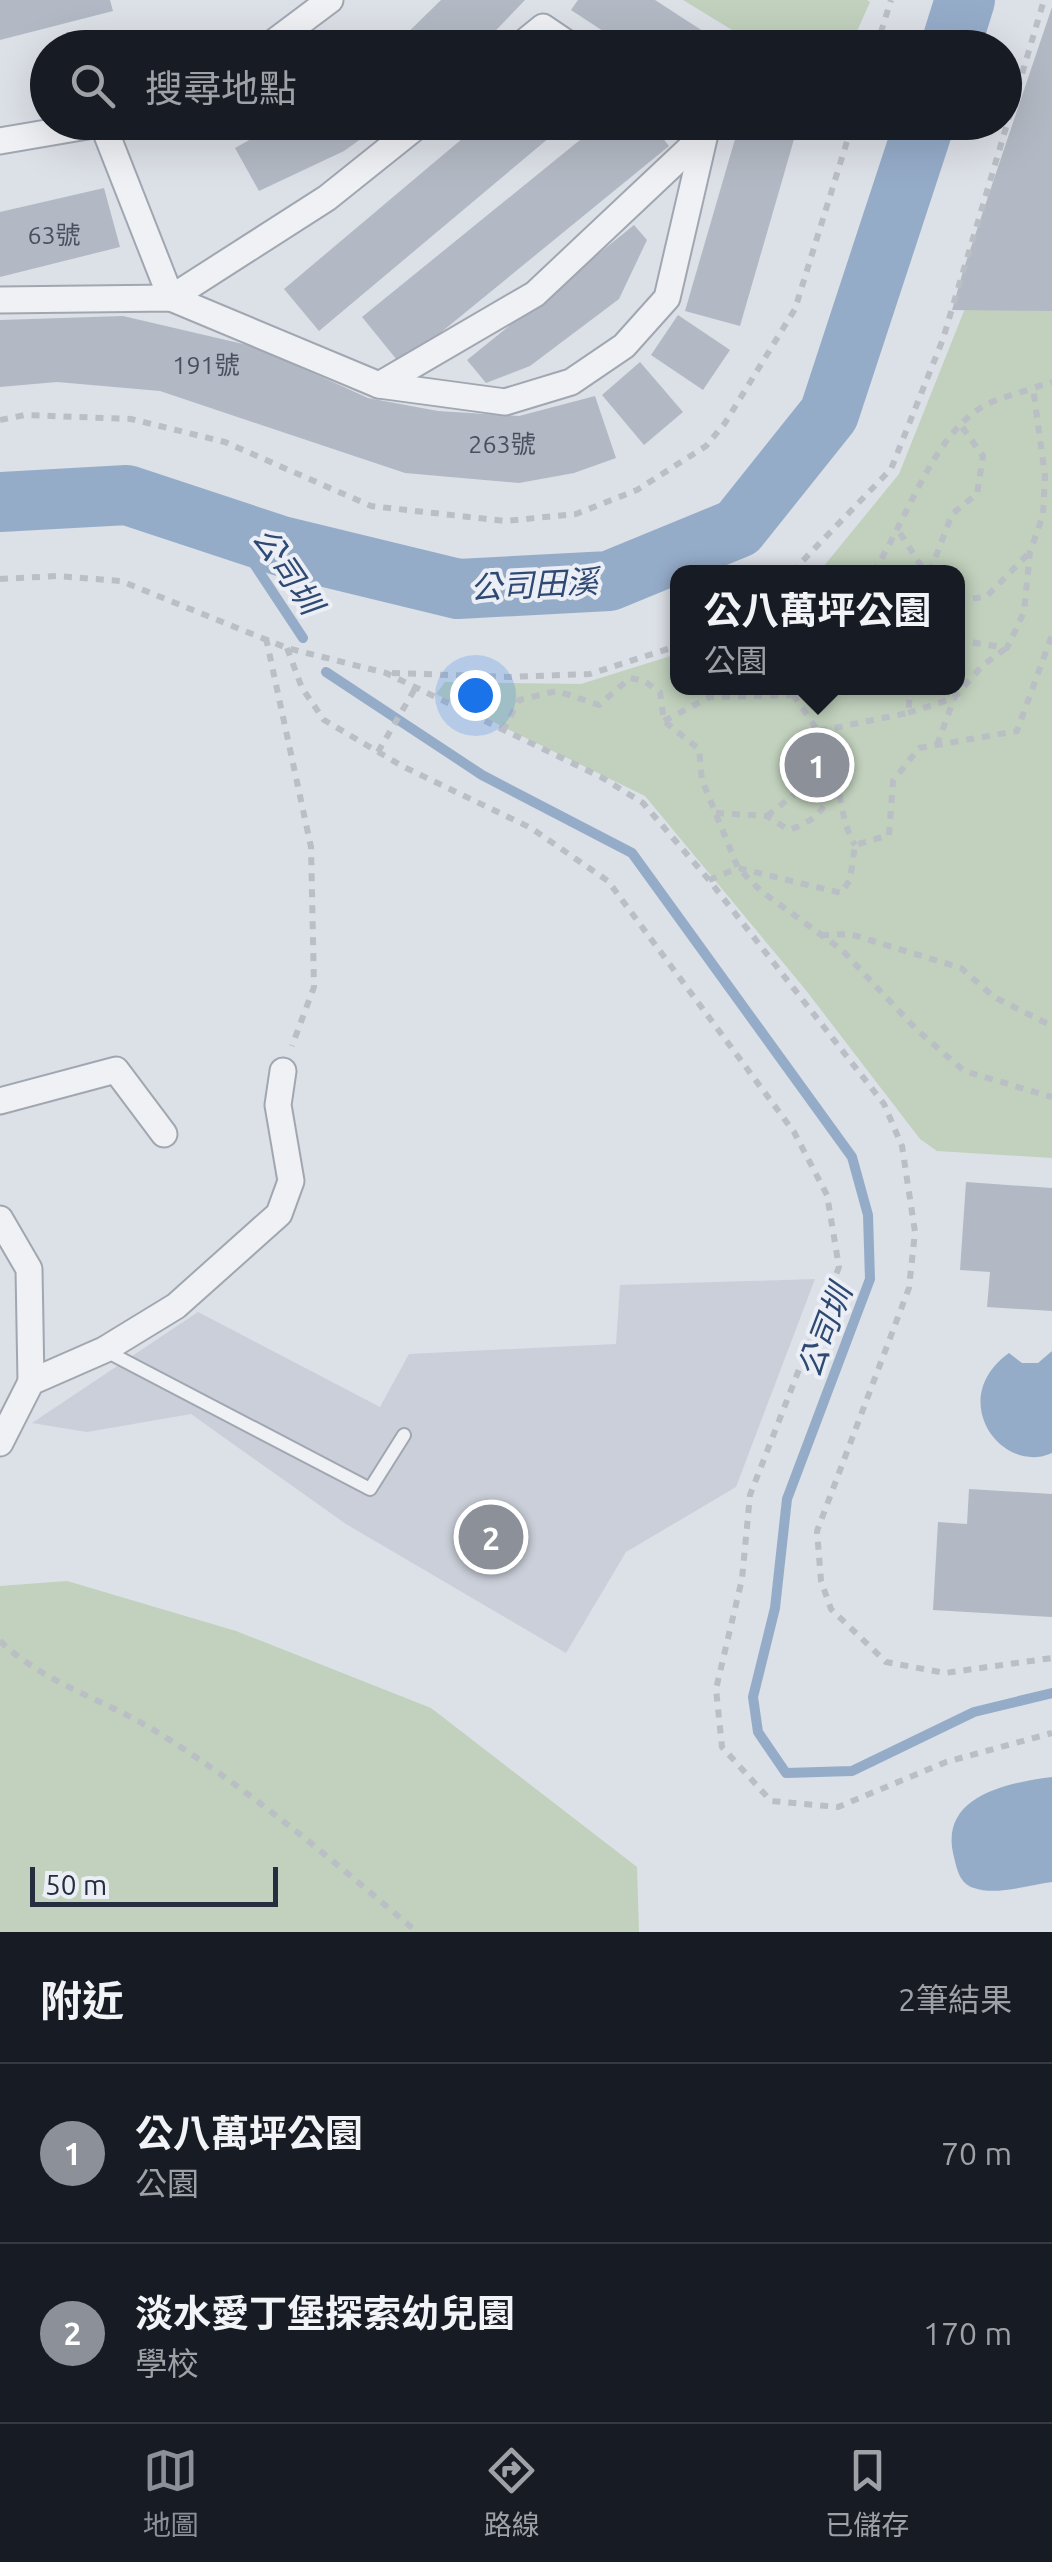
<!DOCTYPE html>
<html lang="zh-TW">
<meta charset="utf-8">
<style>
:root{--surface:#171b24;--page:#20242c;--text:#f1f3f6;--muted:#9ea1a6;--line:#363941;--accent:#8c9099}
body{margin:0;font-family:Ubuntu,"Noto Sans TC",sans-serif;background:var(--page);color:var(--text)}
.scale{position:absolute;left:30px;bottom:25px;width:248px;box-sizing:border-box;padding-left:10px;border:5px solid #252d3e;border-top:0;font-size:28px;line-height:35px;white-space:nowrap;color:#252d3e;-webkit-text-stroke:8px #ebeff5;paint-order:stroke}
.you{position:absolute;left:475px;top:695px;width:35px;height:35px;margin:-25px;border:8px solid #fff;border-radius:50%;background:#1a73e8;box-shadow:0 0 0 15px #1a73e833}
.badge{display:grid;place-items:center;width:65px;height:65px;border-radius:50%;background:var(--accent);color:#fff;font-size:32px;font-weight:700}
.pin{position:absolute;translate:-50% -50%;border:5px solid #fff;box-shadow:0 2px 10px #0006}
.popup{position:absolute;left:670px;top:565px;width:295px;height:130px;box-sizing:border-box;display:grid;place-content:center;border-radius:20px;background:var(--surface);filter:drop-shadow(0 2px 8px #0005);font-size:32px;white-space:nowrap;color:var(--muted)}
.popup b{font-size:38px;color:var(--text)}
.popup::after{content:'';position:absolute;left:50%;top:100%;margin-left:-20px;border:20px solid transparent;border-top-color:var(--surface)}
.list{margin:0;padding:0;list-style:none}
h2{display:flex;justify-content:space-between;align-items:center;height:130px;margin:0;padding:0 40px;font-size:42px}
h2 small{font-size:32px;font-weight:400;color:var(--muted)}
.list li{display:grid;grid-template-columns:65px 1fr auto;gap:30px;align-items:center;box-sizing:border-box;height:180px;padding:0 40px;border-top:2px solid var(--line)}
.list b{display:block;font-size:38px;white-space:nowrap}
.list p{margin:0;font-size:32px;white-space:nowrap;color:var(--muted)}
.list em{font-size:32px;font-style:normal;color:var(--muted)}
.icon{flex:none;width:55px;height:55px;fill:none;stroke:currentColor;stroke-width:2;stroke-linecap:round;stroke-linejoin:round}
.map{position:relative;flex:none;width:1052px;height:1932px;overflow:hidden}
.search{position:absolute;background:var(--surface);box-shadow:0 10px 40px #0002;left:30px;right:30px;top:30px;height:110px;display:flex;align-items:center;gap:25px;box-sizing:border-box;padding:0 35px;border-radius:55px;color:var(--muted);font-size:38px}
.sheet{height:490px;background:var(--surface)}
nav{display:flex;justify-content:space-around;align-items:center;box-sizing:border-box;height:140px;border-top:2px solid var(--line);background:var(--surface);font-size:28px;color:var(--muted)}
nav a{display:grid;justify-items:center;gap:5px}
nav .on{color:var(--accent)}
.map>svg:first-child{display:block}
.built{fill:#cacfd9}
.green{fill:#c1d1bd}
.water{fill:#95acc9}
.lines{fill:none;stroke-linecap:round;stroke-linejoin:round}
.stream{stroke:#95acc9;stroke-width:10}
.river{stroke:#95acc9;stroke-width:60}
.building{fill:#b3b9c4}
.lane-casing{stroke:#a1a7b1;stroke-width:16}
.street-casing{stroke:#a1a7b1;stroke-width:29}
.path{stroke:#babec5;stroke-width:6;stroke-dasharray:8 8;stroke-linecap:butt}
.lane{stroke:#eff1f5;stroke-width:12}
.street{stroke:#eff1f5;stroke-width:25}
.labels{text-anchor:middle;dominant-baseline:central;stroke-width:8;stroke-linejoin:round;paint-order:stroke}
.number-label{font-size:25px;fill:#485060}
.water-label{font-size:32px;font-style:italic;fill:#2e4973;stroke:#ebeff5}
</style>
<div class="map">
<svg width="1052" height="1932" viewBox="0 0 1052 1932">
<rect width="100%" height="100%" fill="#dce0e7"/>
<!-- built -->
<polygon class="built" points="815,1279 736,1487 626,1552 566,1653 346,1524 191,1414 87,1432 32,1423 198,1312 380,1407 409,1354 616,1344 620,1285"/>
<!-- green -->
<g class="green">
<polygon points="683,0 867,0 870,2 850,47 760,47"/>
<polygon points="1052,22 1052,1158 937,1151 920,1139 805,989 645,796 436,694 445,682 581,684 677,654 677,688 957,688 957,572 819,572 899,474 964,311"/>
<polygon points="67,1581 236,1631 431,1708 637,1867 639,1932 0,1932 0,1586"/>
</g>
<!-- water -->
<g class="water">
<path d="M1052,1351v102c-50,23 -107,-54 -43,-100l13,10h16z"/>
<path d="M1052,1777v105c-23,3 -56,14 -78,6 -14,-4 -17,-18 -20,-31 -16,-60 51,-74 98,-80z"/>
</g>
<g class="lines">
<!-- stream -->
<g class="stream">
<polyline points="231,529 303,638"/>
<polyline points="326,672 482,775 632,853 852,1157 868,1215 870,1279 787,1499 775,1608 753,1697 758,1732 786,1773 852,1771 974,1712 1052,1693"/>
</g>
<!-- river -->
<g class="river">
<polyline points="950,48 965,0"/>
<polyline points="0,502 127,495 281,546 458,589 609,581 738,528 829,414 925,122"/>
</g>
</g>
<!-- building -->
<g class="building">
<polygon points="0,0 110,0 113,11 0,40"/>
<polygon points="441,0 525,0 479,48 392,48"/>
<polygon points="578,0 655,0 729,48 629,48 571,10"/>
<polygon points="1052,7 1052,311 952,310 964,268"/>
<polygon points="281,122 385,122 344,151 259,191 235,148"/>
<polygon points="482,122 568,122 319,331 284,289"/>
<polygon points="602,122 650,122 669,146 401,365 362,317"/>
<polygon points="740,122 799,122 740,326 685,311"/>
<polygon points="104,188 120,247 0,277 0,212"/>
<polygon points="634,225 647,240 619,299 530,366 486,383 467,360"/>
<polygon points="678,315 730,350 703,390 651,355"/>
<polygon points="123,316 256,347 368,398 438,411 519,416 595,396 616,458 574,473 519,483 405,473 160,391 57,382 0,387 0,320"/>
<polygon points="640,362 683,412 644,445 602,395"/>
<polygon points="966,1182 1052,1188 1052,1311 987,1307 990,1272 960,1270"/>
<polygon points="969,1489 1052,1494 1052,1617 933,1610 938,1522 967,1524"/>
</g>
<g class="lines">
<!-- lane casing -->
<g class="lane-casing">
<polyline id="lane" points="104,1350 370,1489 404,1435"/>
</g>
<!-- street casing -->
<g class="street-casing">
<g id="street">
<polyline points="266,48 330,0"/>
<polyline points="517,48 543,27 574,48"/>
<polyline points="103,125 171,298"/>
<polyline points="0,141 111,122"/>
<polyline points="171,298 327,198 422,122"/>
<polyline points="0,300 171,298 379,385 505,402 571,382 624,346 667,298 705,134 687,122"/>
<polyline points="379,385 535,294 705,134"/>
<polyline points="0,1101 116,1070 164,1134"/>
<polyline points="0,1219 29,1269 31,1382"/>
<polyline points="0,1443 31,1382 104,1350 176,1306 279,1214 291,1181 278,1105 283,1071"/>
</g>
</g>
<!-- path -->
<g class="path">
<polyline points="876,48 891,0"/>
<polyline points="0,420 25,415 131,419 225,442 371,506 505,521 576,514 637,490 706,446 725,423 795,309 853,122"/>
<polyline points="900,533 925,572"/>
<polyline points="792,572 891,469 943,339 1044,0"/>
<path d="M873,572c34,-51 58,-134 109,-165 15,-9 35,-13 51,-19"/>
<polyline points="930,572 952,514 977,494 983,456 960,424"/>
<polyline points="0,579 57,576 121,581 287,648 386,673 601,777 643,803 709,880 884,1104 902,1146 915,1232 909,1288 817,1531 821,1581 831,1609 886,1662 945,1673 1052,1658"/>
<polyline points="957,600 986,597 1030,552"/>
<polyline points="266,638 311,847 314,987 292,1046"/>
<polyline points="957,640 1007,648 1024,612 1030,552 1043,515 1045,476 1033,388 1052,382"/>
<polyline points="287,648 302,688 324,720 402,766 531,828 608,881 794,1132 827,1195 839,1267 750,1495 742,1579 716,1689 722,1747 771,1801 838,1807 946,1762 1052,1733"/>
<polyline points="392,673 509,677 590,674 677,646"/>
<path d="M793,695c15,21 32,43 40,68 8,27 7,57 22,82"/>
<polyline points="908,713 954,698 983,665 1005,649"/>
<polyline points="664,721 710,697 793,695 807,688"/>
<polyline points="503,731 519,700 557,691 599,705 630,678 644,681 660,692 664,721 699,749 702,780 738,868 761,891 842,950 915,1028 964,1071 1052,1097"/>
<polyline points="819,731 908,713 911,688"/>
<polyline points="937,745 954,699"/>
<polyline points="378,752 416,687"/>
<path d="M716,813l51,3 22,14c28,-10 37,-20 44,-49"/>
<polyline points="767,816 801,789 807,764 821,744"/>
<polyline points="709,880 738,868 841,893 850,880 855,845 889,835 893,781 919,748 1017,731 1052,635"/>
<polyline points="821,935 850,934 961,968 994,997 1052,1026"/>
<path d="M0,1641c45,43 106,59 157,91 94,58 176,129 260,200"/>
</g>
<!-- lane -->
<use href="#lane" class="lane"/>
<!-- street -->
<use href="#street" class="street"/>
</g>
<g class="labels">
<!-- number labels -->
<g class="number-label">
<text x="54" y="235">63號</text>
<text x="206" y="365">191號</text>
<text x="502" y="444">263號</text>
</g>
<!-- water labels -->
<g class="water-label">
<text transform="translate(288 570) rotate(56)">公司圳</text>
<text transform="translate(534 584) rotate(-3)">公司田溪</text>
<text transform="translate(824 1331) rotate(-69)">公司圳</text>
</g>
</g>
</svg>
<div class="scale">50 m</div>
<div class="you"></div>
<div class="pin badge" style="left:817px;top:765px">1</div>
<div class="popup"><b>公八萬坪公園</b>公園</div>
<div class="pin badge" style="left:491px;top:1537px">2</div>
<div class="search"><svg class="icon" aria-label="search" viewBox="0 0 24 24"><circle cx="10" cy="10" r="6"/><path d="M15 15l6 6"/></svg>搜尋地點</div>
</div>
<section class="sheet">
<h2>附近<small>2筆結果</small></h2>
<ul class="list">
<li><span class="badge">1</span><div><b>公八萬坪公園</b><p>公園</p></div><em>70 m</em></li>
<li><span class="badge">2</span><div><b>淡水愛丁堡探索幼兒園</b><p>學校</p></div><em>170 m</em></li>
</ul>
</section>
<nav>
<a class="on"><svg class="icon" aria-label="map" viewBox="0 0 24 24"><path d="M3 6l6-2 6 2 6-2v14l-6 2-6-2-6 2zM9 4v14M15 6v14"/></svg>地圖</a>
<a><svg class="icon" aria-label="directions" viewBox="0 0 24 24"><path d="M12 3l9 9-9 9-9-9zM9 14v-3h6M13 9l2 2-2 2"/></svg>路線</a>
<a><svg class="icon" aria-label="saved" viewBox="0 0 24 24"><path d="M7 4h10v16l-5-4-5 4z"/></svg>已儲存</a>
</nav>
